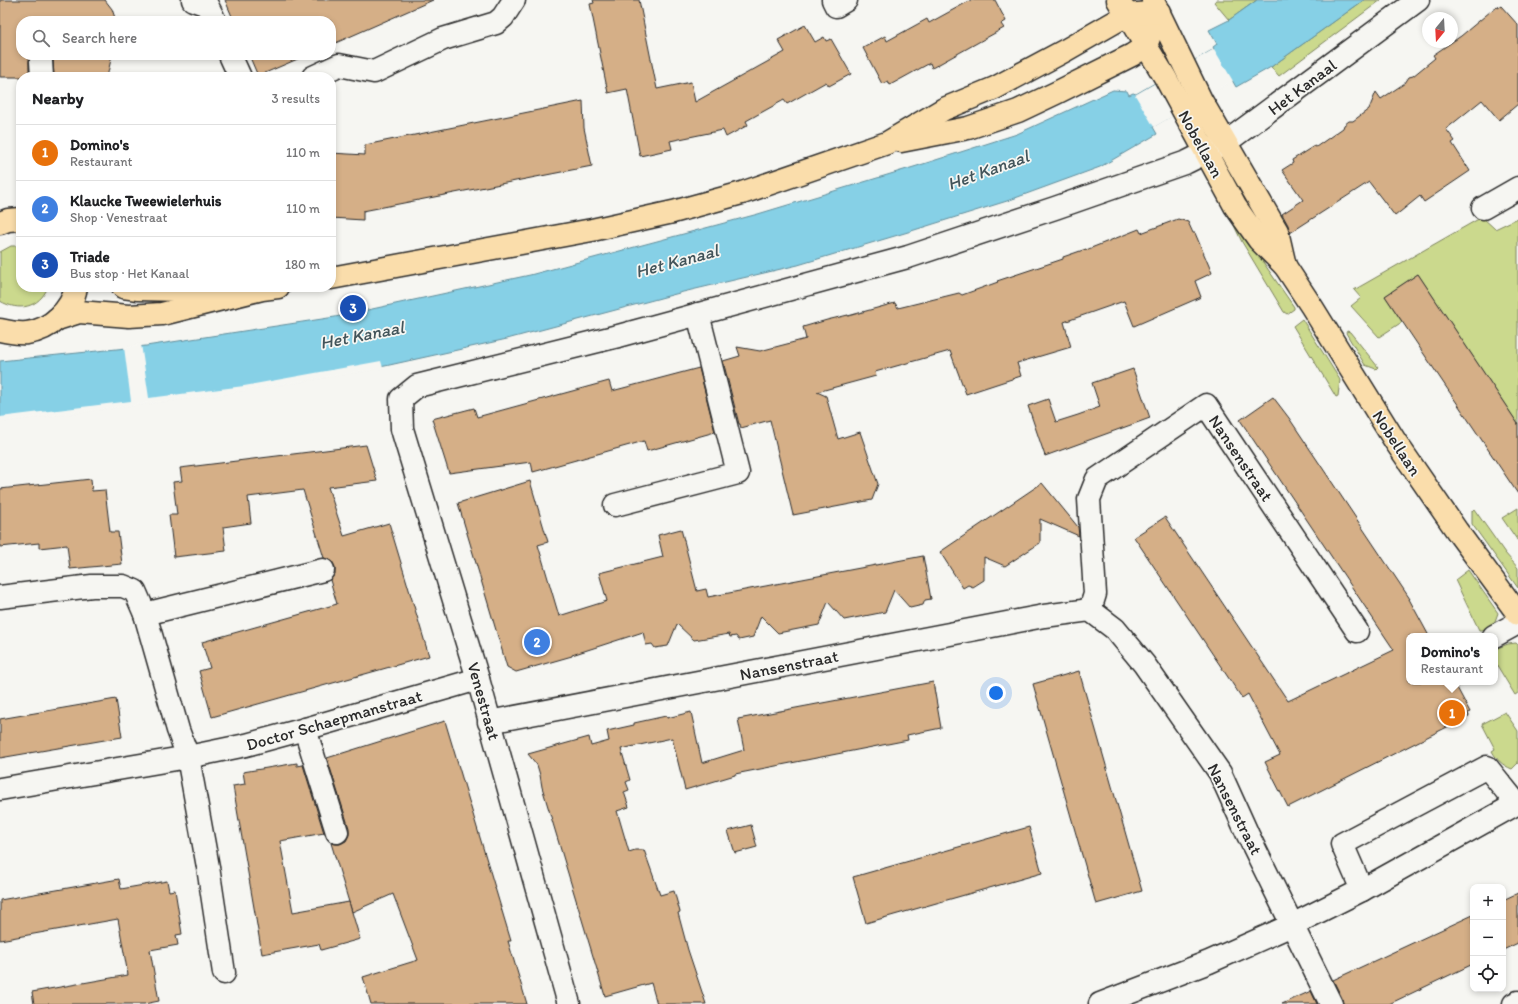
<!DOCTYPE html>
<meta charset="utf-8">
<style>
:root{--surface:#fff;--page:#f6f6f6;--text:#202124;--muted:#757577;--line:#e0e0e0;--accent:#d1495b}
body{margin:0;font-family:Itim,sans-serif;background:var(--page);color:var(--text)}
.controls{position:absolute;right:12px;bottom:12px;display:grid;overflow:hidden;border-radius:8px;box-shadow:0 2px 6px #0003}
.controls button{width:36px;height:36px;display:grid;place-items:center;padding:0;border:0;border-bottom:1px solid var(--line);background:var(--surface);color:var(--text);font:20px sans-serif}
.compass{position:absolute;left:1422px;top:12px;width:36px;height:36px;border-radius:50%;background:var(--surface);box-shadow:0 2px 6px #0003;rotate:198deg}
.you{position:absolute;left:996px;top:693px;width:14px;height:14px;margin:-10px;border:3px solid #fff;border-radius:50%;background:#1a73e8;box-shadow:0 0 0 6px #1a73e833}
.badge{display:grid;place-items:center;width:26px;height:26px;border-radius:50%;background:var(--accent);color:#fff;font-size:13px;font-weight:700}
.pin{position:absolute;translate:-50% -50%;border:2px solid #fff;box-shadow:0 1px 4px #0006}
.popup{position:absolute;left:1406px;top:633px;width:92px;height:52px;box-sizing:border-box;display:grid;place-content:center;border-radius:8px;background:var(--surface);filter:drop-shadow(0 1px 3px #0005);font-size:13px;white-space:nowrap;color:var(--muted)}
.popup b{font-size:15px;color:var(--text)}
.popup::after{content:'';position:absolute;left:50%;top:100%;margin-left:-8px;border:8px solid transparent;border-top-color:var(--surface)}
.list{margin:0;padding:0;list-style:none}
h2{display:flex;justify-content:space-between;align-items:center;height:52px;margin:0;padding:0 16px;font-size:17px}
h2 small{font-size:13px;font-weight:400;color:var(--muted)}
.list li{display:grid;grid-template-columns:26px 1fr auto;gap:12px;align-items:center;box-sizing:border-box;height:56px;padding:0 16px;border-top:1px solid var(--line)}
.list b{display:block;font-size:15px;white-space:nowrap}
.list p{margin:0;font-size:13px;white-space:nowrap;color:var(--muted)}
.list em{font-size:13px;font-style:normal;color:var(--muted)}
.icon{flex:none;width:22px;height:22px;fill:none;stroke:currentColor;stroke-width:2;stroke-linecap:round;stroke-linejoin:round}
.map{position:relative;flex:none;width:1518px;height:1004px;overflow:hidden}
.search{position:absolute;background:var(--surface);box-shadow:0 2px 6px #0003;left:16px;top:16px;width:320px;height:44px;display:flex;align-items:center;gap:10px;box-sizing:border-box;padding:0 14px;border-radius:16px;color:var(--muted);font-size:15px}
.panel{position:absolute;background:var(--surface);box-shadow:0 2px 6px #0003;left:16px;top:72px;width:320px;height:220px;border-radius:16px}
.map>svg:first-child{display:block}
.green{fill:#cbd98d;stroke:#7b825c}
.water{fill:#86d0e6;stroke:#628e9b}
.pier{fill:#f6f6f2}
.building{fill:#d5af87;stroke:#2b2b2b}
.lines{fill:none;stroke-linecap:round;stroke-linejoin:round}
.minor-casing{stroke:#2b2b2b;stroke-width:25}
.major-casing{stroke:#2b2b2b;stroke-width:25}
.minor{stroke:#f6f6f2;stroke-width:22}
.major{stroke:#faddab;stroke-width:22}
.labels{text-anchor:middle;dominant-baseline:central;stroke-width:3.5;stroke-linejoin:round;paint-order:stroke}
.street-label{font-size:17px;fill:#2b2b2b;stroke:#f6f6f2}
.water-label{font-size:18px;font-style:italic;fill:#42545a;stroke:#f6f6f2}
</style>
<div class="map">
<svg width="1518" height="1004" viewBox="0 0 1518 1004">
<rect width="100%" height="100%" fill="#f6f6f2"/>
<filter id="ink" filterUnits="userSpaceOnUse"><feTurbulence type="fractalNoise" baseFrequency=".025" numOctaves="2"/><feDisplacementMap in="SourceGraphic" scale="8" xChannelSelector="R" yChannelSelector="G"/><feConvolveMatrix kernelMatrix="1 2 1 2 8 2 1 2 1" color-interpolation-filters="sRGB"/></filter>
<g filter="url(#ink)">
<!-- green -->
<g class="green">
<polygon points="1217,0 1257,0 1229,20 1214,2"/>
<polygon points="1364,0 1381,0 1279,76 1271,67"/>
<polygon points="1225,207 1294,307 1294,309 1287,314 1284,312 1242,242"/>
<polygon points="1482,217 1495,229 1518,218 1518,424 1418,274 1385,296 1402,322 1379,337 1351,306 1361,298 1354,290"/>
<path d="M11,246h10v41h27c-9,21 -29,25 -48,14v-49z"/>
<polygon points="1302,319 1340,380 1338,396 1336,397 1293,326"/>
<polygon points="1347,331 1350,332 1378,367 1376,369 1365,365 1346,333"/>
<polygon points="1518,508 1518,541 1502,518"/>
<polygon points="1474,509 1505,553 1518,568 1518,588 1472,524 1472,511"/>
<polygon points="1468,570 1498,613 1494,624 1484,630 1479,630 1455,580"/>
<polygon points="1516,643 1518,645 1518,693 1515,695 1495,662 1495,649 1508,644"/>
<path d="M1505,712l13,19v32l-6,6c-10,-4 -15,-9 -20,-18l3,-2 -13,-25z"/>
</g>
<!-- water -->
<polygon class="water" points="1257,0 1364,0 1271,67 1236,87 1232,80 1153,127 1157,134 1100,167 1007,201 908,232 798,265 683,292 507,339 385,366 216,393 0,420 0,361 146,346 335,317 530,275 758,214 917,166 1017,134 1113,90 1127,91 1129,95 1133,93 1136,94 1214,49 1213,47 1217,44 1209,30 1229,20"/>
<!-- pier -->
<g class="pier">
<polygon points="1214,49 1233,81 1154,127 1135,95"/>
<polygon points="141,344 149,398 244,386 381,361 383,368 217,395 0,422 0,417 131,401 124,347"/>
</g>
<!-- building -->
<g class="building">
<polygon points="0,0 105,0 112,9 116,21 21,21 21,55 30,55 29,62 29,77 0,77"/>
<polygon points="225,0 433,0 331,45 331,21 234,21"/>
<polygon points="593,0 639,0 657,89 691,82 695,102 785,52 778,40 805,25 815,42 824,37 826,41 831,39 851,74 829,86 826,82 787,104 784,100 746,121 748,125 726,137 723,130 670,141 672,149 640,156 627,89 608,93 590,4 594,3"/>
<polygon points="971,0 995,0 1006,21 1001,24 1004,28 932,68 930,63 890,85 888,81 882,84 863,48 885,36 887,41 927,19 929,23"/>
<polygon points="1497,6 1498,8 1501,6 1518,25 1518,104 1499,120 1482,100 1446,129 1455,141 1452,143 1470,171 1424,202 1420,196 1395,216 1369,182 1290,233 1288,225 1282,214 1303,200 1282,170 1293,163 1292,160 1314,146 1316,147 1343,128 1344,125 1349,121 1353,121 1369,109 1376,92 1381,99 1405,83 1409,77 1413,76 1435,58 1433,55 1461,36"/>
<polygon points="52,55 112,55 107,77 54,77 53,60"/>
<polygon points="249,55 307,55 258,76"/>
<polygon points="583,101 584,128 592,166 363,211 363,220 331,218 331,153 365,155 365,145"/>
<polygon points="1178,219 1188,222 1193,233 1195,233 1212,273 1195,281 1201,297 1134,326 1124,301 1064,322 1071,347 1017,363 1021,376 966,394 950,351 875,372 876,376 817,392 826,396 838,439 860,432 878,484 872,500 793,515 770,420 741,428 740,424 739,424 723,361 740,356 737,347 760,351 806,339 803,327 827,320 848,315 848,316 895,303 898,308 959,293 962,295 998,282 997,281 1063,259 1063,257 1086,249 1086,250 1139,229 1141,233"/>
<polygon points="1418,274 1518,424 1518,494 1385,296"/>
<polygon points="699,368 715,432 647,451 644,441 533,472 531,462 449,473 432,419 474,408 477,417 609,381 612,391"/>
<polygon points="1133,369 1150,418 1045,456 1028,406 1048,399 1056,422 1078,415 1100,407 1092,383"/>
<polygon points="1273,397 1289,418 1410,599 1409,599 1429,636 1409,636 1409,682 1454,682 1470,712 1468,713 1469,716 1288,807 1265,762 1280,755 1248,694 1242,698 1134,537 1165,517 1288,701 1394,650 1240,420"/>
<polygon points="366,445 377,481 328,487 344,536 389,523 429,656 212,717 199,671 210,668 202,642 337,604 330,580 335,574 335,567 332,561 324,558 303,490 248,497 251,523 223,527 226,551 174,557 169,515 177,515 173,482 182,481 180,468"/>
<polygon points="91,479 92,491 105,490 110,532 118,532 122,564 70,569 67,545 39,548 39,543 0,547 0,489"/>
<polygon points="530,481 548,542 538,545 559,616 607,601 599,573 663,557 658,535 681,529 697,591 706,589 708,597 923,556 931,599 925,600 923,605 910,608 894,590 885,612 844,620 828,602 819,625 778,633 761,616 753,637 739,640 736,636 730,637 729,634 694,640 677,624 668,646 655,648 652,644 646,645 643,632 572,655 572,656 516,672 507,667 458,503"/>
<polygon points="1042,483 1078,527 1079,536 1040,519 1040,543 1005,566 984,557 984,580 973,587 968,585 963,588 940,552"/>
<polygon points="1079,671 1142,891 1096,904 1033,684"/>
<polygon points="933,682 941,728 907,735 908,740 735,774 735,775 685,790 672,738 621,749 630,780 626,782 629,790 624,792 629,807 617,811 629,852 635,850 644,850 660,895 674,891 680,912 678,913 688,950 706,1004 657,1004 651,983 605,996 542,787 540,775 537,765 528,754 589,737 591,746 609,741 607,731 634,725 634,723 666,716 667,718 691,712 702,763 744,750 738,719"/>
<polygon points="116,699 122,737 0,758 0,719"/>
<polygon points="445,721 511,941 508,941 527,1004 371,1004 363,977 418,960 393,894 352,912 331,843 335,844 340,844 346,841 349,835 349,828 327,758"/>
<polygon points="297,763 297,766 303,765 324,833 280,841 293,912 349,902 360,939 321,950 319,944 262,954 233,786 245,784 243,772"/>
<polygon points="751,825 757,847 735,853 728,831"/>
<polygon points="1029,827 1042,873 866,923 853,877"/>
<polygon points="119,879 121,889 167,881 169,891 175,890 182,934 176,935 178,945 150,950 159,1001 144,1004 34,1004 32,992 128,975 118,919 0,940 0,900"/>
<polygon points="1518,893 1518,943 1503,950 1503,900"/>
<polygon points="1473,915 1473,964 1389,1004 1343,1004 1342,998 1333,980"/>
<polygon points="1311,991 1317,1004 1282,1004"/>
</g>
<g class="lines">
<!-- minor casing -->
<g class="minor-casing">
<g id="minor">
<polyline points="193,0 207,5 215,21"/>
<polyline points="833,0 836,6 846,0"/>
<polyline points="230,55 240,77"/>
<polyline points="41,61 42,77"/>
<polyline points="313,77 339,65 374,72 443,39 496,23 503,17 514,0"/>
<polyline points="1483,208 1518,188"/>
<polyline points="615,505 738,473 698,314"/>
<polyline points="0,597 92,586 123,586 135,591 145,614"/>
<polyline points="1090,610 1095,594 1089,499 1097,479 1206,405 1357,631"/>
<polyline points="1494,636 1518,623"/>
<polyline points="489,722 1044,616 1090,610 1115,629 1144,664 1220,773 1248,835 1331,1004"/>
<polyline points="305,729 337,832"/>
<polyline points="0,789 188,757 246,745 305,729 478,679"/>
<polyline points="1362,890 1342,844 1487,767 1516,803"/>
<polyline points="224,973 208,867 188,757 178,730 145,614 323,570"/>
<polyline points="569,1004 478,679 402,429 401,399 417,386 618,336 908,257 1055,208 1187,162 1225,143 1418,0"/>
<polyline points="1100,1004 1209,962 1292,925 1362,890 1518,803"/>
<polyline points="1514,1004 1518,1002"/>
</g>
</g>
<!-- major casing -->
<g class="major-casing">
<g id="major">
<polyline points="1118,0 1165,77 1235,206 1259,240 1285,266 1312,307 1395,441 1457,531 1518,614"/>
<polyline points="1153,1 1201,100 1277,231 1285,266"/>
<polyline points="901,141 968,128 1018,111 1056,93 1132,55 1146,46 1151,32"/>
<polyline points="0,223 8,220 21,219"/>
<polyline points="331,278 592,230 673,212 742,193 887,143 944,109 995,88 1066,50 1127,15 1159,12"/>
<polyline points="123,287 138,289 222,291"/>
<polyline points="57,319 79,312 129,316 162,314 262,289 278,287"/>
<path d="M0,330c9,2 18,4 27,3 23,-3 45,-23 49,-46"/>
</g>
</g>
<!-- minor -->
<use href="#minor" class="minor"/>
<!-- major -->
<use href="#major" class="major"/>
</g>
</g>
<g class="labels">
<!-- street labels -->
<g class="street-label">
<text transform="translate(1302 87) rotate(-37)">Het Kanaal</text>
<text transform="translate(1201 144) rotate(61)">Nobellaan</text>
<text transform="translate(1397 443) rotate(57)">Nobellaan</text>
<text transform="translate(1241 458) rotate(56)">Nansenstraat</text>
<text transform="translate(789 665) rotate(-11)">Nansenstraat</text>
<text transform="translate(484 701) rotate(74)">Venestraat</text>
<text transform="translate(334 720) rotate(-16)">Doctor Schaepmanstraat</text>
<text transform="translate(1235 809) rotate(63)">Nansenstraat</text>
</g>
<!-- water labels -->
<g class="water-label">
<text transform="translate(988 170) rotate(-20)">Het Kanaal</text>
<text transform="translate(677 261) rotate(-15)">Het Kanaal</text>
<text transform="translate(362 335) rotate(-11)">Het Kanaal</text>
</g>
</g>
</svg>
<div class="controls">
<button>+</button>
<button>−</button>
<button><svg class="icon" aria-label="locate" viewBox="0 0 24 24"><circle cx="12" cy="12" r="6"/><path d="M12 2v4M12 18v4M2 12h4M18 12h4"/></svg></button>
</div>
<svg class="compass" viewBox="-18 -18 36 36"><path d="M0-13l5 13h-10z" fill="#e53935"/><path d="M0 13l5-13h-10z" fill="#757577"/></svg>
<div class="you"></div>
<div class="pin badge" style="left:1452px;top:713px;background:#e8710a">1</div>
<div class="popup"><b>Domino's</b>Restaurant</div>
<div class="pin badge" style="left:537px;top:642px;background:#3f7fe0">2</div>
<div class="pin badge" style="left:353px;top:308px;background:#1a4fb4">3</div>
<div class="search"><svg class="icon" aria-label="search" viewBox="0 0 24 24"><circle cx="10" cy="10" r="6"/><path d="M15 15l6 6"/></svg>Search here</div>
<section class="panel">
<h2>Nearby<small>3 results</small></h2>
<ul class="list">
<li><span class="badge" style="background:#e8710a">1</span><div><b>Domino's</b><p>Restaurant</p></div><em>110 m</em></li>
<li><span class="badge" style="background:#3f7fe0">2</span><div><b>Klaucke Tweewielerhuis</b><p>Shop · Venestraat</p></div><em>110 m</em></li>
<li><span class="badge" style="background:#1a4fb4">3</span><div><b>Triade</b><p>Bus stop · Het Kanaal</p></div><em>180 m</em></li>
</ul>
</section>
</div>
